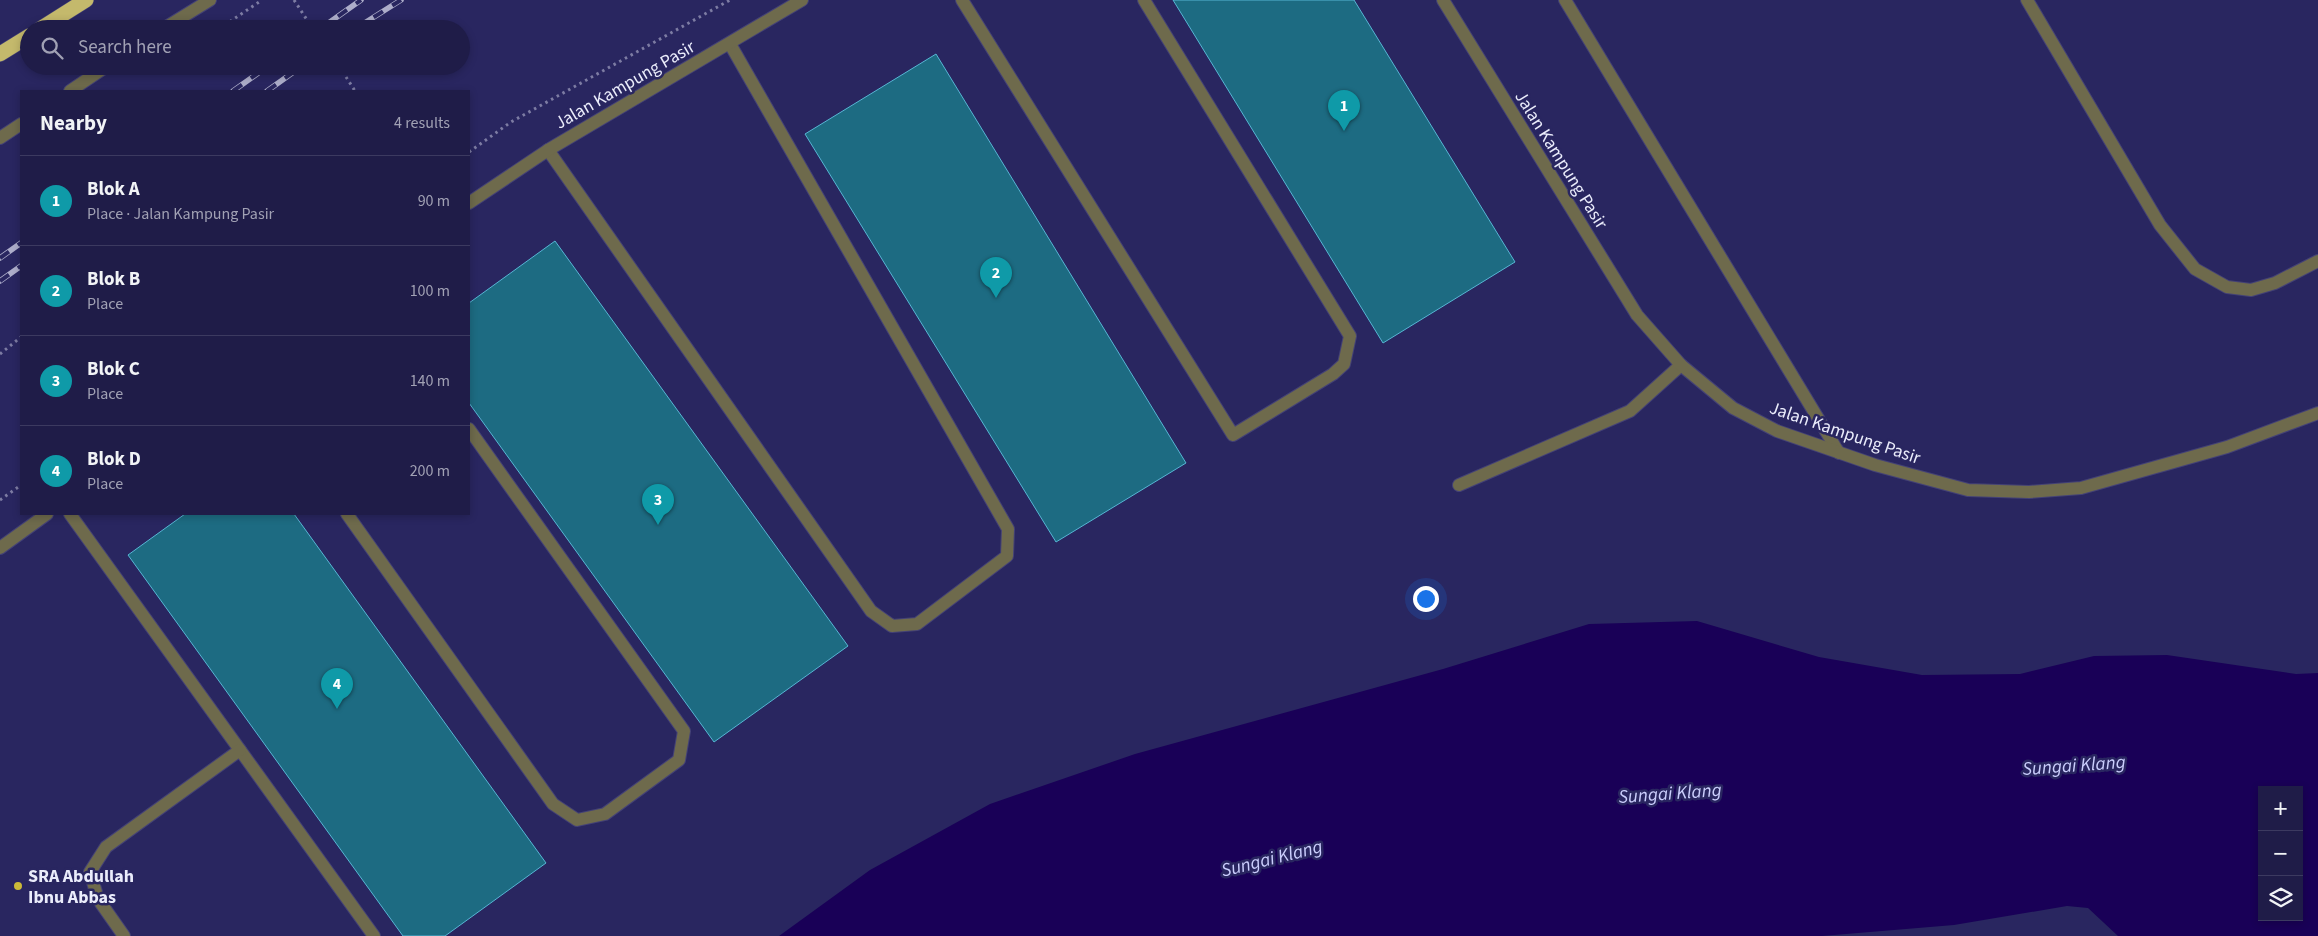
<!DOCTYPE html>
<meta charset="utf-8">
<style>
:root{--surface:#1f1c48;--page:#27254f;--text:#f1f3f6;--muted:#a1a1b4;--line:#3c3a60;--accent:#cbba39}
body{margin:0;font-family:"Source Sans 3",sans-serif;background:var(--page);color:var(--text)}
.controls{position:absolute;right:15px;bottom:15px;display:grid;overflow:hidden;border-radius:0px;box-shadow:0 2px 8px #0003}
.controls button{width:45px;height:45px;display:grid;place-items:center;padding:0;border:0;border-bottom:1px solid var(--line);background:var(--surface);color:var(--text);font:25px sans-serif}
.you{position:absolute;left:1425px;top:598px;width:18px;height:18px;margin:-12px;border:4px solid #fff;border-radius:50%;background:#1a73e8;box-shadow:0 0 0 8px #1a73e833}
.badge{display:grid;place-items:center;width:32px;height:32px;border-radius:50%;background:var(--accent);color:#fff;font-size:16px;font-weight:700}
.pin{position:absolute;translate:-50% -41px;filter:drop-shadow(0 1px 2px #0008)}
.pin::after{content:'';position:absolute;top:26px;width:18px;height:15px;background:inherit;clip-path:polygon(0 0,100% 0,50% 100%)}
.list{margin:0;padding:0;list-style:none}
h2{display:flex;justify-content:space-between;align-items:center;height:65px;margin:0;padding:0 20px;font-size:21px}
h2 small{font-size:16px;font-weight:400;color:var(--muted)}
.list li{display:grid;grid-template-columns:32px 1fr auto;gap:15px;align-items:center;box-sizing:border-box;height:90px;padding:0 20px;border-top:1px solid var(--line)}
.list b{display:block;font-size:19px;white-space:nowrap}
.list p{margin:0;font-size:16px;white-space:nowrap;color:var(--muted)}
.list em{font-size:16px;font-style:normal;color:var(--muted)}
.icon{flex:none;width:28px;height:28px;fill:none;stroke:currentColor;stroke-width:2;stroke-linecap:round;stroke-linejoin:round}
.map{position:relative;flex:none;width:2318px;height:936px;overflow:hidden}
.search{position:absolute;background:var(--surface);box-shadow:0 2px 8px #0003;left:20px;top:20px;width:450px;height:55px;display:flex;align-items:center;gap:12px;box-sizing:border-box;padding:0 18px;border-radius:28px;color:var(--muted);font-size:19px}
.panel{position:absolute;background:var(--surface);box-shadow:0 2px 8px #0003;left:20px;top:90px;width:450px;height:425px;border-radius:0px}
.map>svg:first-child{display:block}
.water{fill:#190057;fill-rule:evenodd}
.building{fill:#1d6b82;stroke:#57b6d4}
.lines{fill:none;stroke-linecap:round;stroke-linejoin:round}
.service-casing{stroke:#444276;stroke-width:14}
.minor-casing{stroke:#444276;stroke-width:14}
.tertiary-casing{stroke:#444276;stroke-width:14}
.motorway-casing{stroke:#444276;stroke-width:16}
.path{stroke:#7d7ca3;stroke-width:3;stroke-dasharray:2.5 4;stroke-linecap:butt}
.service{stroke:#6e6a4c;stroke-width:12}
.minor{stroke:#6e6a4c;stroke-width:12}
.tertiary{stroke:#6e6a4c;stroke-width:12}
.motorway{stroke:#c4b96c;stroke-width:15}
.rail-casing{stroke:#adadca;stroke-width:5.5}
.rail{stroke:#292660;stroke-width:4;stroke-dasharray:11;stroke-linecap:butt}
.poi-dot{fill:#cbba39;stroke:#292660;stroke-width:2}
.labels{text-anchor:middle;dominant-baseline:central;stroke-width:5;stroke-linejoin:round;paint-order:stroke}
.street-label{font-size:18px;fill:#eaecfb;stroke:#292660}
.poi-label{font-size:18px;font-weight:bold;fill:#eaecfb;stroke:#292660;text-anchor:start}
.water-label{font-size:19px;font-style:italic;fill:#cbcefd;stroke:#292660}
</style>
<div class="map">
<svg width="2318" height="936" viewBox="0 0 2318 936">
<rect width="100%" height="100%" fill="#292660"/>
<!-- water -->
<path class="water" d="M1697,621l122,36 103,18 98,-1 74,-18 73,-1 129,19 22,-1v263h-200l-30,-28 -21,-2 -113,19 -132,11h-1043l91,-66 120,-66 145,-50 308,-85 146,-45zM2262,790h37v127h-37z"/>
<!-- building -->
<g class="building">
<polygon points="1173,0 1354,0 1515,262 1383,343"/>
<polygon points="936,54 1186,463 1056,542 805,134"/>
<polygon points="555,241 848,646 714,742 469,403 469,303"/>
<polygon points="185,514 294,514 546,863 445,936 403,936 128,555"/>
</g>
<g class="lines">
<!-- service casing -->
<g class="service-casing">
<g id="service">
<polyline points="962,0 1233,435 1333,374 1344,364 1350,336 1144,0"/>
<polyline points="2027,0 2160,225 2195,269 2227,287 2251,290 2275,283 2318,261"/>
<polyline points="548,150 871,611 892,626 917,624 1007,556 1008,529 730,44"/>
<polyline points="1459,485 1630,411 1681,365"/>
<polyline points="70,514 374,936"/>
<polyline points="347,514 553,804 577,820 605,814 679,760 684,731 469,429"/>
<polyline points="124,936 98,899 90,872 106,847 240,750"/>
</g>
</g>
<!-- minor casing -->
<g class="minor-casing">
<polyline id="minor" points="1565,0 1839,453"/>
</g>
<!-- tertiary casing -->
<g class="tertiary-casing">
<g id="tertiary">
<polyline points="1443,0 1637,315 1681,365 1733,408 1777,431 1875,465 1968,490 2029,492 2081,488 2227,447 2318,413"/>
<polyline points="163,29 210,0"/>
<polyline points="70,91 107,66"/>
<polyline points="0,138 21,124"/>
<polyline points="469,203 548,150 802,0"/>
<polyline points="0,548 47,514"/>
</g>
</g>
<!-- motorway casing -->
<g class="motorway-casing">
<g id="motorway">
<polyline points="40,29 86,0"/>
<polyline points="0,54 29,36"/>
</g>
</g>
<!-- path -->
<g class="path">
<polyline points="294,0 313,29"/>
<polyline points="219,29 262,0"/>
<polyline points="339,66 355,91"/>
<polyline points="469,152 511,122 730,0"/>
<polyline points="0,354 21,337"/>
<polyline points="0,500 21,485"/>
</g>
<!-- service -->
<use href="#service" class="service"/>
<!-- minor -->
<use href="#minor" class="minor"/>
<!-- tertiary -->
<use href="#tertiary" class="tertiary"/>
<!-- motorway -->
<use href="#motorway" class="motorway"/>
<!-- rail casing -->
<g class="rail-casing">
<g id="rail">
<polyline points="320,29 361,0"/>
<polyline points="355,29 401,0"/>
<polyline points="233,91 268,66"/>
<polyline points="267,91 302,66"/>
<polyline points="0,258 21,243"/>
<polyline points="0,281 21,266"/>
</g>
</g>
<!-- rail -->
<use href="#rail" class="rail"/>
</g>
<!-- markers -->
<circle class="poi-dot" cx="18" cy="886" r="5"/>
<g class="labels">
<!-- street labels -->
<g class="street-label">
<text transform="translate(625 85) rotate(-30)">Jalan Kampung Pasir</text>
<text transform="translate(1561 160) rotate(58)">Jalan Kampung Pasir</text>
<text transform="translate(1845 433) rotate(19)">Jalan Kampung Pasir</text>
</g>
<!-- poi labels -->
<g class="poi-label">
<text x="28" y="876">SRA Abdullah<tspan x="28" dy="21">Ibnu Abbas</tspan></text>
</g>
<!-- water labels -->
<g class="water-label">
<text transform="translate(2074 766) rotate(-4)">Sungai Klang</text>
<text transform="translate(1670 794) rotate(-4)">Sungai Klang</text>
<text transform="translate(1272 859) rotate(-14)">Sungai Klang</text>
</g>
</g>
</svg>
<div class="controls">
<button>+</button>
<button>−</button>
<button><svg class="icon" aria-label="layers" viewBox="0 0 24 24"><path d="M12 4l9 5-9 5-9-5zM3 14l9 5 9-5"/></svg></button>
</div>
<div class="you"></div>
<div class="pin badge" style="left:1344px;top:131px;background:#0f9aa8">1</div>
<div class="pin badge" style="left:996px;top:298px;background:#0f9aa8">2</div>
<div class="pin badge" style="left:658px;top:525px;background:#0f9aa8">3</div>
<div class="pin badge" style="left:337px;top:709px;background:#0f9aa8">4</div>
<div class="search"><svg class="icon" aria-label="search" viewBox="0 0 24 24"><circle cx="10" cy="10" r="6"/><path d="M15 15l6 6"/></svg>Search here</div>
<section class="panel">
<h2>Nearby<small>4 results</small></h2>
<ul class="list">
<li><span class="badge" style="background:#0f9aa8">1</span><div><b>Blok A</b><p>Place · Jalan Kampung Pasir</p></div><em>90 m</em></li>
<li><span class="badge" style="background:#0f9aa8">2</span><div><b>Blok B</b><p>Place</p></div><em>100 m</em></li>
<li><span class="badge" style="background:#0f9aa8">3</span><div><b>Blok C</b><p>Place</p></div><em>140 m</em></li>
<li><span class="badge" style="background:#0f9aa8">4</span><div><b>Blok D</b><p>Place</p></div><em>200 m</em></li>
</ul>
</section>
</div>
